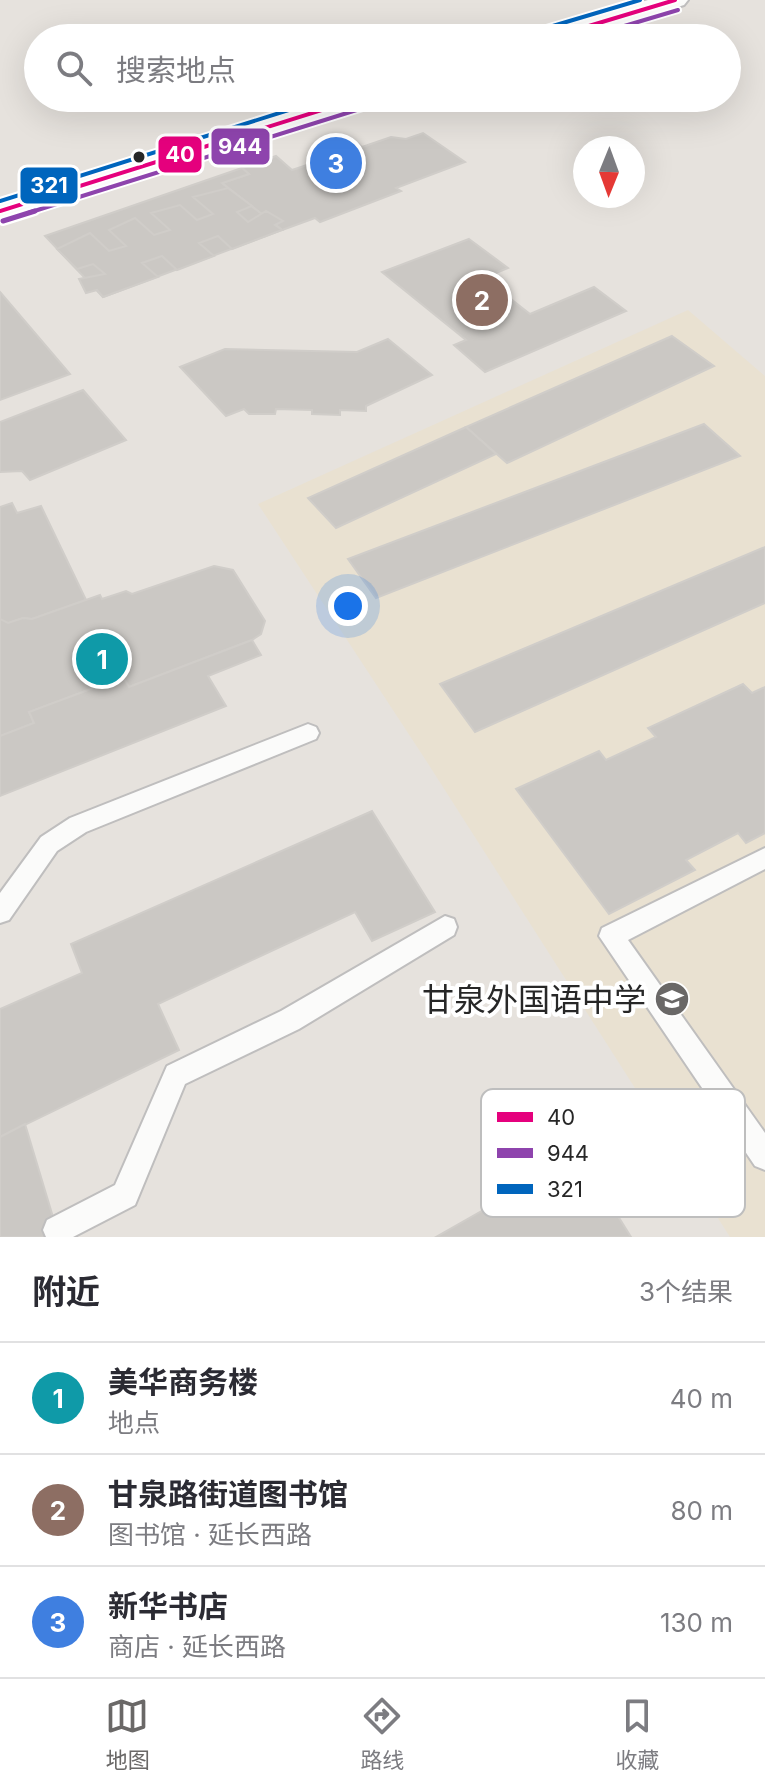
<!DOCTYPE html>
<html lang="zh">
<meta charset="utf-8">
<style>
:root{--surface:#fff;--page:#f2f2f3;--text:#2b2b33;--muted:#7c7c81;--line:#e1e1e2;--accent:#6a6867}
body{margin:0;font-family:Inter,"Noto Sans SC",sans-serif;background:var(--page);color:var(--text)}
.compass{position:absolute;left:573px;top:136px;width:72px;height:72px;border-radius:50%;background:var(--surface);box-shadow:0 8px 32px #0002;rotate:181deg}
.you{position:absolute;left:348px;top:606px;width:28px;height:28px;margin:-20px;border:6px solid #fff;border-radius:50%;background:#1a73e8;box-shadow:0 0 0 12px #1a73e833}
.badge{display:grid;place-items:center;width:52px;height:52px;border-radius:50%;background:var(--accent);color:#fff;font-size:26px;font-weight:700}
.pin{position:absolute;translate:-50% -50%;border:4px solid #fff;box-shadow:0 2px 8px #0006}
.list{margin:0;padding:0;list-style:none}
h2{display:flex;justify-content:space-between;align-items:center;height:104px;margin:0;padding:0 32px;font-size:34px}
h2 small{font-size:26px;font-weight:400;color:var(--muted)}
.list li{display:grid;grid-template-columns:52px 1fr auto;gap:24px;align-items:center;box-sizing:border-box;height:112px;padding:0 32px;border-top:2px solid var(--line)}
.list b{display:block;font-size:30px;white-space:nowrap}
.list p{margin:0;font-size:26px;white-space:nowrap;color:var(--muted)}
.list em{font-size:26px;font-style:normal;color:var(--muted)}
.icon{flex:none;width:44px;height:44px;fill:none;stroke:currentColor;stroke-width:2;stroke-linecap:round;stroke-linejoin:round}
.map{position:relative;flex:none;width:765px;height:1237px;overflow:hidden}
.search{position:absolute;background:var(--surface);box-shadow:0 8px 32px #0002;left:24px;right:24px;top:24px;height:88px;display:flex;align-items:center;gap:20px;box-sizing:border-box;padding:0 28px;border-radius:44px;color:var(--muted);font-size:30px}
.sheet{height:440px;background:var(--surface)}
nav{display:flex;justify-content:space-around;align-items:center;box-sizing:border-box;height:112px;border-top:2px solid var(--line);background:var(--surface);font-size:22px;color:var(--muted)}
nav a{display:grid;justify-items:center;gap:4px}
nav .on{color:var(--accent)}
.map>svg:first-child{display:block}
.education{fill:#e9e1d1}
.building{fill:#cbc8c4;stroke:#d0cdc9;stroke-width:2}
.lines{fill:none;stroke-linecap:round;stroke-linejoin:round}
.service-casing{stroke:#bfbebe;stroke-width:4}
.tertiary-casing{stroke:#bfbebe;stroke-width:4}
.service{fill:#fbfbfa;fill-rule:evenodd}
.tertiary{fill:#fbfbfa;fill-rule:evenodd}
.bus-1-casing{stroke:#fff;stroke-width:8}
.bus-2-far1-casing{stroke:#fff;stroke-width:8}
.bus-2-casing{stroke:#fff;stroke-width:10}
.bus-3-casing{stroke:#fff;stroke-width:8}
.bus-1{stroke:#e5007d;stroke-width:4}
.bus-2-far1{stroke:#8e44ad;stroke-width:4}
.bus-2{stroke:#8e44ad;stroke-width:5}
.bus-3{stroke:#0065bd;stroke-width:4}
.bus-dot{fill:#272727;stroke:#fff;stroke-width:3}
.labels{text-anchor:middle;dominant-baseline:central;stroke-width:8;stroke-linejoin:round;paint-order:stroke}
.near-poi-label{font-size:32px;fill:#272727;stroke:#fff;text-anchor:end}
.key{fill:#fff;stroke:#bebebe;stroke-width:2}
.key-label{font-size:22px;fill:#272727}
.line-badge{stroke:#fff;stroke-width:3}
.badge-label{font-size:22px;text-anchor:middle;font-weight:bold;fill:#fff}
</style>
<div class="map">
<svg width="765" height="1237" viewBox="0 0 765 1237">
<rect width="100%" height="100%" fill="#e6e2dd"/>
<!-- education -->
<polygon class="education" points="688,310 765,376 765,1237 730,1237 427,762 258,504"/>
<!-- building -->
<g class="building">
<polygon points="423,133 465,162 396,188 401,191 320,222 315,218 282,230 222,183 249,174 242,168 276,156 292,170 349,151 338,144 338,141 343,138 351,138 362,147 391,137 406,139"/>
<polygon points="242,168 249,174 222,183 282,230 103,297 45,236"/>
<polygon points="228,188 252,206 237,212 248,222 266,211 283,221 275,225 282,230 232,249 218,236 199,243 214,256 177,270 162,256 142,263 158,277 103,297 97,290 86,293 79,279 105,274 93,264 77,269 57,249 90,233 109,251 126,246 109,230 135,218 154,235 170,230 151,213 180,205 197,220 213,214 193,197"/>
<polygon points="469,239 508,268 484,278 530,314 594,287 626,311 485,372 454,345 466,340 382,272"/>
<polygon points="0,292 70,374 0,400"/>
<polygon points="672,336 714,366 507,463 466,427"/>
<polygon points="388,339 432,375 366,406 366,411 340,410 340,415 312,414 312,410 276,409 275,414 249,414 244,409 226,416 180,367 225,349 357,352"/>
<polygon points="83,390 126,440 30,480 22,471 0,472 0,422"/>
<polygon points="704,424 740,456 376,598 348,559"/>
<polygon points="466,427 496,454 336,528 308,498"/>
<polygon points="12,503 17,513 41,506 86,600 32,619 23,618 0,626 0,507"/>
<polygon points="765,547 765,603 475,732 440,684"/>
<polygon points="214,566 233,570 265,621 261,634 252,640 129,687 123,677 29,712 34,723 0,736 0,619 8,623 23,618 32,619 100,595 102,599 126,591 132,594"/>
<polygon points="252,640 261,655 208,676 226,706 0,796 0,736 34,723 29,712 123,677 129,687"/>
<polygon points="743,684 752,693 765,687 765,833 746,843 738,833 686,860 695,870 609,914 516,789 599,751 606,760 656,737 648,728"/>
<polygon points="372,811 435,912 372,941 355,912 158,1004 179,1050 0,1137 0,1009 82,973 71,944"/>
<polygon points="25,1124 59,1237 0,1237 0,1137"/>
<polygon points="580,1155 631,1237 436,1237"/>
</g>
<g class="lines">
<!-- service casing -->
<g class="service-casing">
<g id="service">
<polygon points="308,724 316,727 319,733 316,739 86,832 57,851 9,920 0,923 0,893 41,837 70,818"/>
<polygon points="765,848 765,869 628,940 765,1133 765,1170 755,1166 599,936 602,928"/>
<polygon points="445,916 454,919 457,927 454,935 299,1029 185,1084 135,1205 73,1237 46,1237 43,1230 47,1220 115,1185 167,1066 281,1011"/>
</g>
</g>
<!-- tertiary casing -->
<g class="tertiary-casing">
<g id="tertiary">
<polygon points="648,0 688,0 684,5 577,38 536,38 540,32"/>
<polygon points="331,98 374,98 370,104 0,220 0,201"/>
</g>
</g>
<!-- service -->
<use href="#service" class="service"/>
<!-- tertiary -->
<use href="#tertiary" class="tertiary"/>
<!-- bus-1 casing -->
<g class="bus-1-casing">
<g id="bus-1">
<polyline points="549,38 675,0"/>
<polyline points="0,211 360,98"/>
</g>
</g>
<!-- bus-2-far1 casing -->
<g class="bus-2-far1-casing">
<g id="bus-2-far1">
<polyline points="584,38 678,10"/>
<polyline points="28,213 363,108"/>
</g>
</g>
<!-- bus-2 casing -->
<g class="bus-2-casing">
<polyline id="bus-2" points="3,221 35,211"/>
</g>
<!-- bus-3 casing -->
<g class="bus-3-casing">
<g id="bus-3">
<polyline points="546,28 640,0"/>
<polyline points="0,201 327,98"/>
</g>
</g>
<!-- bus-1 -->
<use href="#bus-1" class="bus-1"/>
<!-- bus-2-far1 -->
<use href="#bus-2-far1" class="bus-2-far1"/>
<!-- bus-2 -->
<use href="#bus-2" class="bus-2"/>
<!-- bus-3 -->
<use href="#bus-3" class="bus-3"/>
</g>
<!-- icons -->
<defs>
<g id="school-disc" transform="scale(1.8)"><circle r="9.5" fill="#6a6867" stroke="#fff"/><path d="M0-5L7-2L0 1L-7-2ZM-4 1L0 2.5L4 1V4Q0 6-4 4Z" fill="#fff"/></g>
</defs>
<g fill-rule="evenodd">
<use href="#school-disc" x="672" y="999"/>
</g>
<!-- markers -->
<circle class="bus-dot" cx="139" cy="157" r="7"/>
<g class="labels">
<!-- near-poi labels -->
<g class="near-poi-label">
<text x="646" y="999">甘泉外国语中学</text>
</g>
</g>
<!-- legend -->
<rect x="481" y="1089" width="264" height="128" rx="12" class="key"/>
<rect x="497" y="1112" width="36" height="10" fill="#e5007d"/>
<rect x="497" y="1148" width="36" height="10" fill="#8e44ad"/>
<rect x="497" y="1184" width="36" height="10" fill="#0065bd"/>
<g class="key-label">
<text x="547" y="1125">40</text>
<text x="547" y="1161">944</text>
<text x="547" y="1197">321</text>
</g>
<g class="line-badge">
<rect x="210" y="127" width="61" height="39" rx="8" fill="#8e44ad"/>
<rect x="157" y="135" width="46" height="39" rx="8" fill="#e5007d"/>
<rect x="19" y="166" width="60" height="39" rx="8" fill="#0065bd"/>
</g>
<g class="badge-label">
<text x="240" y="154">944</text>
<text x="180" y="162">40</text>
<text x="49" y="193">321</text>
</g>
</svg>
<svg class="compass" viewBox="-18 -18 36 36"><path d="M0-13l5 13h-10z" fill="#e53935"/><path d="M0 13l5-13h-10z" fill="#7c7c81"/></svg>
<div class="you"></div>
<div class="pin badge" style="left:102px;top:659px;background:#0f9aa8">1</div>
<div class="pin badge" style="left:482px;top:300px;background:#8d6e63">2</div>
<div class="pin badge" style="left:336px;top:163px;background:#3f7fe0">3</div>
<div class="search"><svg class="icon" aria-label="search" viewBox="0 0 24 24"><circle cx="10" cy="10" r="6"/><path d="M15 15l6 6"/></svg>搜索地点</div>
</div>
<section class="sheet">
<h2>附近<small>3个结果</small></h2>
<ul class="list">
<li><span class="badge" style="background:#0f9aa8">1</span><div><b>美华商务楼</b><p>地点</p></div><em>40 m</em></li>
<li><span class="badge" style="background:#8d6e63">2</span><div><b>甘泉路街道图书馆</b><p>图书馆 · 延长西路</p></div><em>80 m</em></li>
<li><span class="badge" style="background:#3f7fe0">3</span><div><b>新华书店</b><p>商店 · 延长西路</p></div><em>130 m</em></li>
</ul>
</section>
<nav>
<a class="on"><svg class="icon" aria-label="map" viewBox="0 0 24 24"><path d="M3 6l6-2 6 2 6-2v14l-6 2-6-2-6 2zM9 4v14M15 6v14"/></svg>地图</a>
<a><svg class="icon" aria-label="directions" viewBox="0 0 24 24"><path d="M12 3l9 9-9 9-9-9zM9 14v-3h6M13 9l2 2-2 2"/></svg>路线</a>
<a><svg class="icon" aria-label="saved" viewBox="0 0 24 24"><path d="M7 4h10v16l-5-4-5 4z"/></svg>收藏</a>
</nav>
